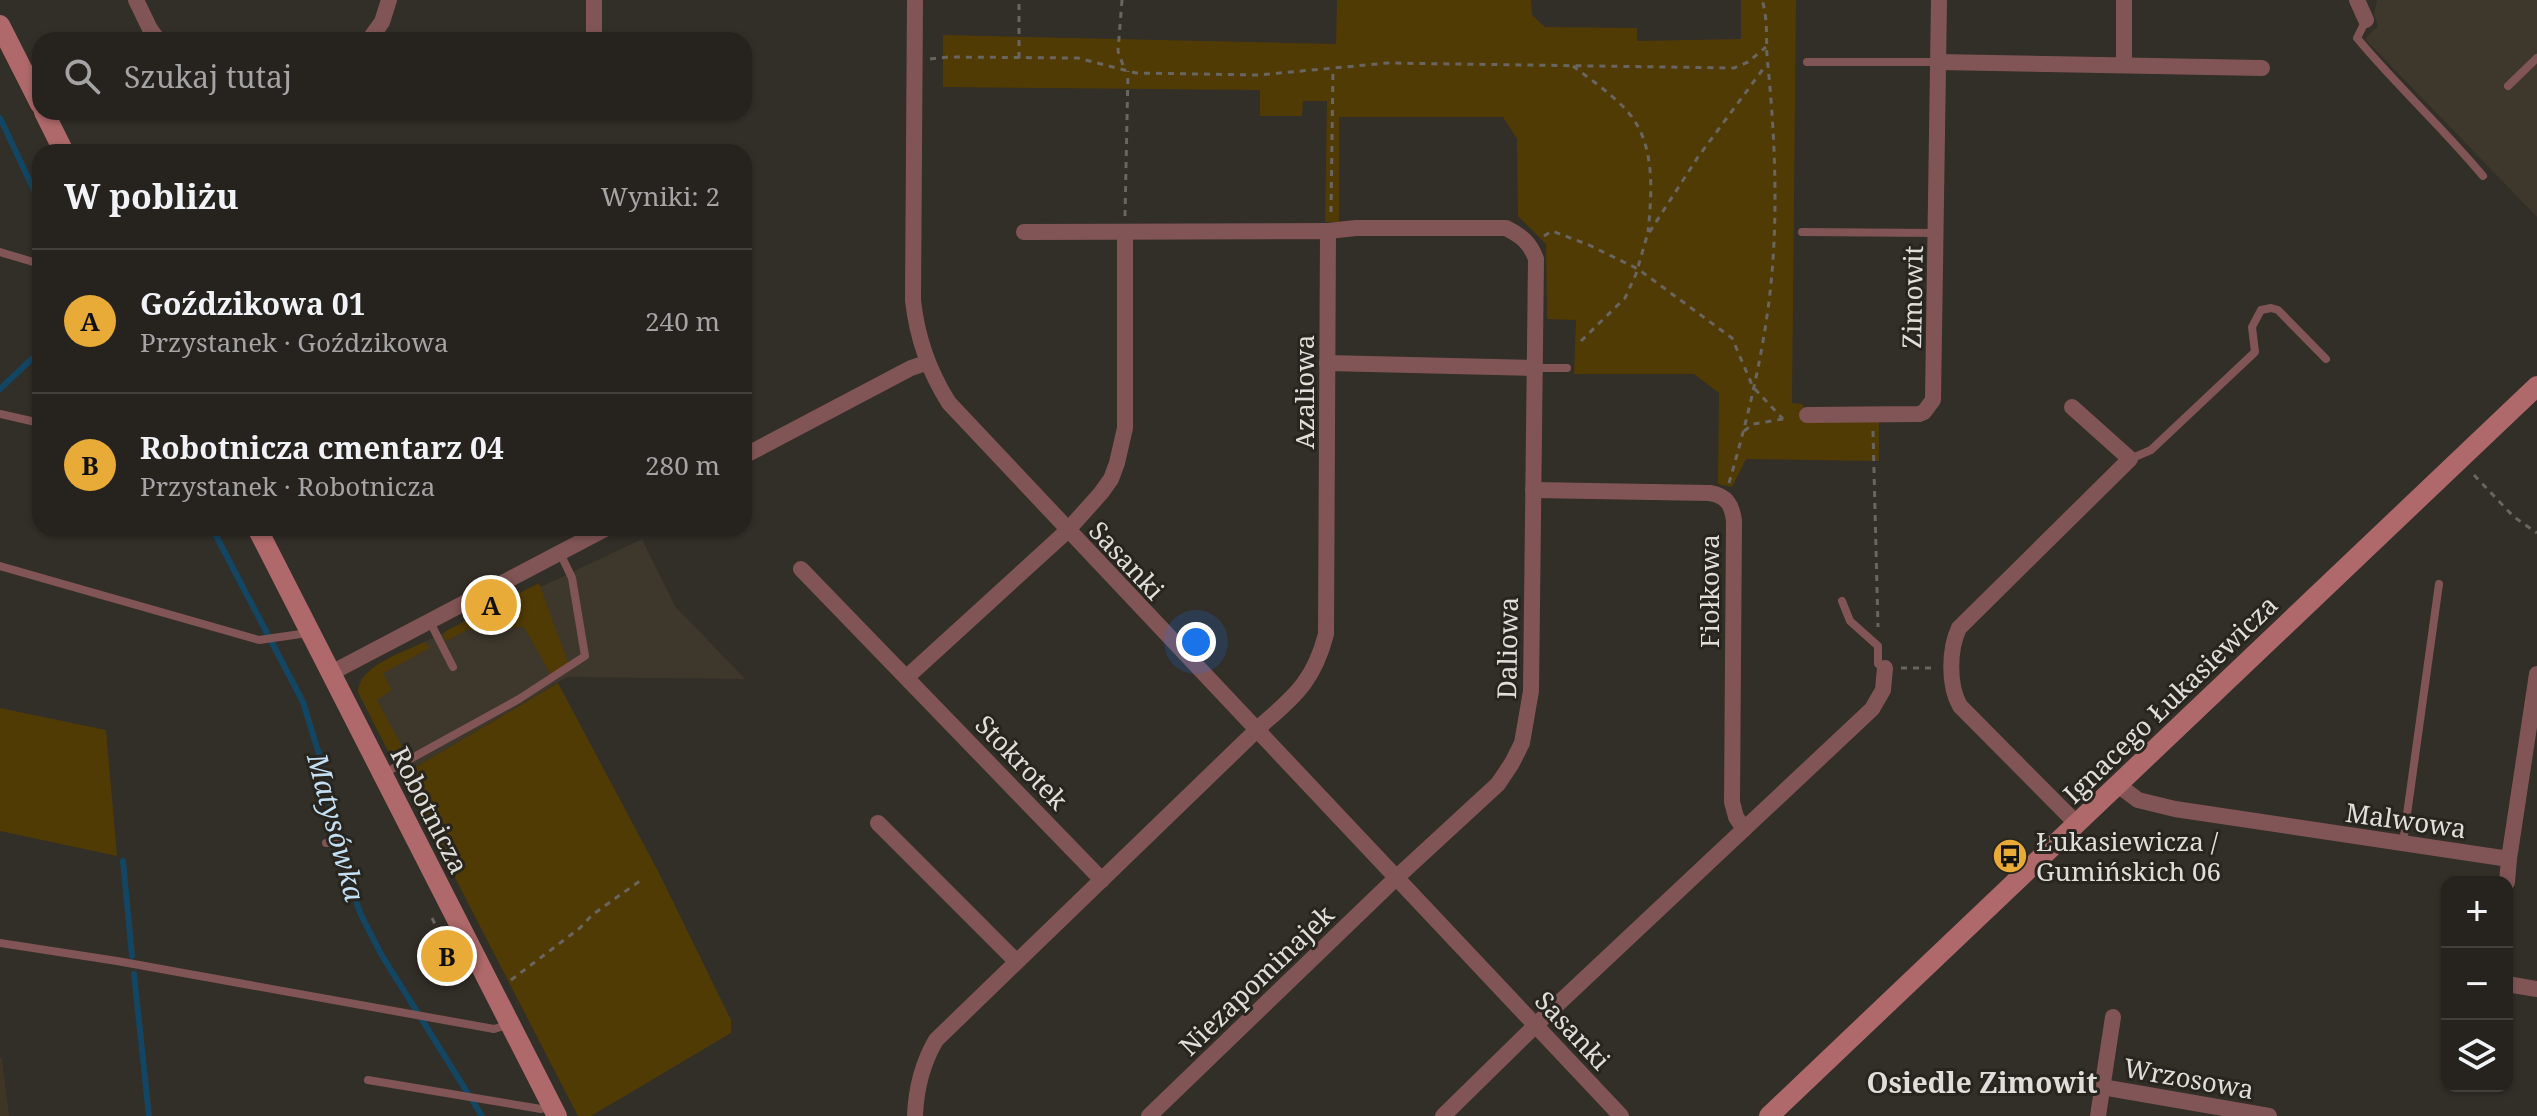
<!DOCTYPE html>
<html lang="pl">
<meta charset="utf-8">
<style>
:root{--surface:#26221e;--page:#322f2b;--text:#f1f3f6;--muted:#a4a4a4;--line:#423f3c;--accent:#e8ab37}
body{margin:0;font-family:"Noto Serif",serif;background:var(--page);color:var(--text)}
.controls{position:absolute;right:24px;bottom:24px;display:grid;overflow:hidden;border-radius:16px;box-shadow:0 2px 6px #0004}
.controls button{width:72px;height:72px;display:grid;place-items:center;padding:0;border:0;border-bottom:2px solid var(--line);background:var(--surface);color:var(--text);font:40px sans-serif}
.you{position:absolute;left:1196px;top:642px;width:28px;height:28px;margin:-20px;border:6px solid #fff;border-radius:50%;background:#1a73e8;box-shadow:0 0 0 12px #1a73e833}
.badge{display:grid;place-items:center;width:52px;height:52px;border-radius:50%;background:var(--accent);color:#111;font-size:26px;font-weight:700}
.pin{position:absolute;translate:-50% -50%;border:4px solid #fff;box-shadow:0 2px 8px #0006}
.list{margin:0;padding:0;list-style:none}
h2{display:flex;justify-content:space-between;align-items:center;height:104px;margin:0;padding:0 32px;font-size:34px}
h2 small{font-size:26px;font-weight:400;color:var(--muted)}
.list li{display:grid;grid-template-columns:52px 1fr auto;gap:24px;align-items:center;box-sizing:border-box;height:144px;padding:0 32px;border-top:2px solid var(--line)}
.list b{display:block;font-size:30px;white-space:nowrap}
.list p{margin:0;font-size:26px;white-space:nowrap;color:var(--muted)}
.list em{font-size:26px;font-style:normal;color:var(--muted)}
.icon{flex:none;width:44px;height:44px;fill:none;stroke:currentColor;stroke-width:2;stroke-linecap:round;stroke-linejoin:round}
.map{position:relative;flex:none;width:2537px;height:1116px;overflow:hidden}
.search{position:absolute;background:var(--surface);box-shadow:0 2px 6px #0004;left:32px;top:32px;width:720px;height:88px;display:flex;align-items:center;gap:20px;box-sizing:border-box;padding:0 28px;border-radius:24px;color:var(--muted);font-size:30px}
.panel{position:absolute;background:var(--surface);box-shadow:0 2px 6px #0004;left:32px;top:144px;width:720px;height:392px;border-radius:24px}
.map>svg:first-child{display:block}
.built{fill:#3d372c}
.industrial{fill:#3e3524}
.green{fill:#513b05}
.lines{fill:none;stroke-linecap:round;stroke-linejoin:round}
.stream{stroke:#134663;stroke-width:6}
.path{stroke:#696560;stroke-width:3;stroke-dasharray:6 6;stroke-linecap:butt}
.lane{stroke:#815555;stroke-width:8}
.street{stroke:#815555;stroke-width:16}
.secondary{stroke:#af696a;stroke-width:20}
.labels{text-anchor:middle;dominant-baseline:central;stroke-width:6;stroke-linejoin:round;paint-order:stroke}
.street-label{font-size:26px;fill:#e0deda;stroke:#28251f}
.poi-label{font-size:26px;fill:#e0deda;stroke:#28251f;text-anchor:start}
.water-label{font-size:28px;font-style:italic;fill:#c3e0f4;stroke:#28251f}
.neighbourhood-label{font-size:28px;font-weight:bold;fill:#e0deda;stroke:#28251f}
</style>
<div class="map">
<svg width="2537" height="1116" viewBox="0 0 2537 1116">
<rect width="100%" height="100%" fill="#322e28"/>
<!-- built -->
<g class="built">
<polygon points="2377,0 2537,0 2537,217 2365,39 2378,26 2374,14"/>
<polygon points="642,539 675,606 745,679 567,677 402,775 358,692 361,679 372,669 424,642"/>
</g>
<!-- industrial -->
<polygon class="industrial" points="0,1058 2,1058 9,1116 0,1116"/>
<!-- green -->
<g class="green">
<polygon points="1337,0 1531,0 1532,15 1545,27 1637,28 1637,41 1741,39 1741,0 1796,0 1792,403 1803,404 1802,419 1879,421 1879,461 1746,459 1732,487 1718,484 1719,393 1694,374 1574,374 1576,320 1547,319 1546,244 1518,216 1517,139 1503,117 1339,117 1339,222 1325,222 1327,101 1303,101 1302,116 1260,116 1260,90 943,87 943,35 1336,44"/>
<polygon points="539,583 569,665 551,675 524,627 467,630 446,641 443,635 446,631"/>
<path d="M424,642l6,6 -47,25 9,17 -15,10 28,52 -13,7 -34,-67c2,-27 44,-39 66,-50z"/>
<polygon points="558,683 658,871 731,1020 731,1033 591,1116 578,1116 402,775"/>
<polygon points="0,708 106,730 117,856 0,831"/>
</g>
<g class="lines">
<!-- stream -->
<g class="stream">
<polyline points="0,118 40,203"/>
<polyline points="0,389 40,351"/>
<polyline points="212,528 303,702 322,764 345,866 360,913 381,954 482,1116"/>
<polyline points="123,861 132,956"/>
<polyline points="134,974 149,1116"/>
</g>
<!-- path -->
<g class="path">
<polyline points="1122,0 1118,51 1125,71"/>
<polyline points="1019,58 1019,0"/>
<polyline points="930,59 948,57 1078,58 1136,73 1259,75 1387,63 1734,68 1748,62 1766,47"/>
<path d="M1573,66c18,14 39,28 54,45 29,32 25,81 21,121"/>
<polyline points="1331,212 1333,68"/>
<polyline points="1125,216 1128,71"/>
<polyline points="1544,236 1552,231 1589,245 1638,269 1732,338 1753,387 1783,419"/>
<polyline points="1581,341 1625,298 1636,274 1647,236 1698,157 1766,65"/>
<polyline points="1744,431 1753,424 1789,418"/>
<polyline points="1873,431 1878,627"/>
<polyline points="2474,475 2514,517 2537,533"/>
<path d="M1729,483c16,-55 30,-111 38,-167 12,-81 9,-168 1,-250 -3,-21 1,-45 -6,-66"/>
<polyline points="1901,668 1933,668"/>
<polyline points="432,918 450,955"/>
<polyline points="511,980 580,928 592,915 644,878"/>
</g>
<!-- lane -->
<g class="lane">
<path d="M2366,20l-9,18c40,48 86,90 126,138"/>
<polyline points="1807,62 1938,62"/>
<polyline points="2508,86 2537,58"/>
<polyline points="1802,232 1936,233"/>
<polyline points="0,252 40,264"/>
<polyline points="1534,368 1567,368"/>
<polyline points="0,414 40,423"/>
<polyline points="2130,459 2151,450 2255,352 2252,327 2261,310 2271,308 2278,310 2326,359"/>
<polyline points="0,566 259,640 308,633"/>
<polyline points="1842,601 1850,621 1878,646 1878,664 1885,668"/>
<polyline points="430,622 453,667"/>
<polyline points="383,774 519,699 585,656 572,578 560,553"/>
<polyline points="326,843 346,843"/>
<polyline points="2403,843 2439,584"/>
<polyline points="0,943 117,961 494,1029 510,1024"/>
<polyline points="368,1080 541,1109 551,1106"/>
</g>
<!-- street -->
<g class="street">
<polyline points="136,0 150,29 158,40"/>
<polyline points="594,0 594,40"/>
<path d="M915,0l-2,300c4,38 15,70 36,103l672,713"/>
<polyline points="2357,0 2366,20"/>
<polyline points="369,40 382,22 389,0"/>
<polyline points="1938,62 2262,68"/>
<polyline points="2124,64 2124,0"/>
<polyline points="1327,363 1533,368"/>
<path d="M2072,407l58,52 -171,169c-10,21 -11,57 1,78l117,118"/>
<polyline points="1807,415 1919,414 1924,412 1933,400 1939,0"/>
<polyline points="744,456 911,368 926,363"/>
<path d="M1533,490l177,3c17,3 22,12 24,28l-2,281 4,15 8,12"/>
<polyline points="801,569 1102,880"/>
<polyline points="331,673 607,528"/>
<polyline points="907,677 1067,531 1101,493 1111,479 1117,463 1125,428 1125,232"/>
<polyline points="2118,785 2138,800 2175,809 2509,859 2537,674"/>
<polyline points="878,823 1016,961"/>
<polyline points="2507,882 2509,859"/>
<polyline points="2507,984 2537,989"/>
<polyline points="2102,1087 2269,1116"/>
<path d="M915,1116c1,-28 7,-52 21,-76l329,-318c33,-28 50,-45 61,-88l2,-403 -304,1"/>
<path d="M1149,1116l247,-238 102,-94 14,-21 10,-20 9,-52 5,-432c-6,-16 -14,-23 -30,-31h-150l-28,3"/>
<polyline points="1443,1116 1544,1017 1872,709 1883,690 1885,668"/>
<polyline points="2098,1116 2113,1017"/>
</g>
<!-- secondary -->
<g class="secondary">
<polyline points="0,25 40,104"/>
<polyline points="44,112 64,152"/>
<polyline points="257,528 557,1116"/>
<polyline points="1769,1116 2537,386"/>
</g>
</g>
<!-- icons -->
<defs>
<g id="bus-disc" transform="scale(1.8)"><circle r="9.5" fill="#e8ab37" stroke="#28251f"/><path d="M-5-6H5V4H4V6H2V4H-2V6H-4V4H-5ZM-3.5-4V0h7V-4ZM-3.5 1.2v1.5H-2V1.2ZM2 1.2v1.5H3.5V1.2Z" fill="#111"/></g>
</defs>
<g fill-rule="evenodd">
<use href="#bus-disc" x="2010" y="856"/>
</g>
<g class="labels">
<!-- street labels -->
<g class="street-label">
<text transform="translate(1912 297) rotate(-89)">Zimowit</text>
<text transform="translate(1304 392) rotate(-90)">Azaliowa</text>
<text transform="translate(1127 560) rotate(47)">Sasanki</text>
<text transform="translate(1709 591) rotate(-90)">Fiołkowa</text>
<text transform="translate(1507 648) rotate(-89)">Daliowa</text>
<text transform="translate(2170 699) rotate(-44)">Ignacego Łukasiewicza</text>
<text transform="translate(1022 762) rotate(46)">Stokrotek</text>
<text transform="translate(430 810) rotate(63)">Robotnicza</text>
<text transform="translate(2406 820) rotate(8)">Malwowa</text>
<text transform="translate(1256 980) rotate(-44)">Niezapominajek</text>
<text transform="translate(1573 1030) rotate(47)">Sasanki</text>
<text transform="translate(2189 1078) rotate(10)">Wrzosowa</text>
</g>
<!-- poi labels -->
<g class="poi-label">
<text x="2036" y="841">Łukasiewicza /<tspan x="2036" dy="30">Gumińskich 06</tspan></text>
</g>
<!-- water labels -->
<g class="water-label">
<text transform="translate(337 827) rotate(75)">Matysówka</text>
</g>
<!-- neighbourhood labels -->
<g class="neighbourhood-label">
<text x="1982" y="1082">Osiedle Zimowit</text>
</g>
</g>
</svg>
<div class="controls">
<button>+</button>
<button>−</button>
<button><svg class="icon" aria-label="layers" viewBox="0 0 24 24"><path d="M12 4l9 5-9 5-9-5zM3 14l9 5 9-5"/></svg></button>
</div>
<div class="you"></div>
<div class="pin badge" style="left:491px;top:605px">A</div>
<div class="pin badge" style="left:447px;top:956px">B</div>
<div class="search"><svg class="icon" aria-label="search" viewBox="0 0 24 24"><circle cx="10" cy="10" r="6"/><path d="M15 15l6 6"/></svg>Szukaj tutaj</div>
<section class="panel">
<h2>W pobliżu<small>Wyniki: 2</small></h2>
<ul class="list">
<li><span class="badge">A</span><div><b>Goździkowa 01</b><p>Przystanek · Goździkowa</p></div><em>240 m</em></li>
<li><span class="badge">B</span><div><b>Robotnicza cmentarz 04</b><p>Przystanek · Robotnicza</p></div><em>280 m</em></li>
</ul>
</section>
</div>
